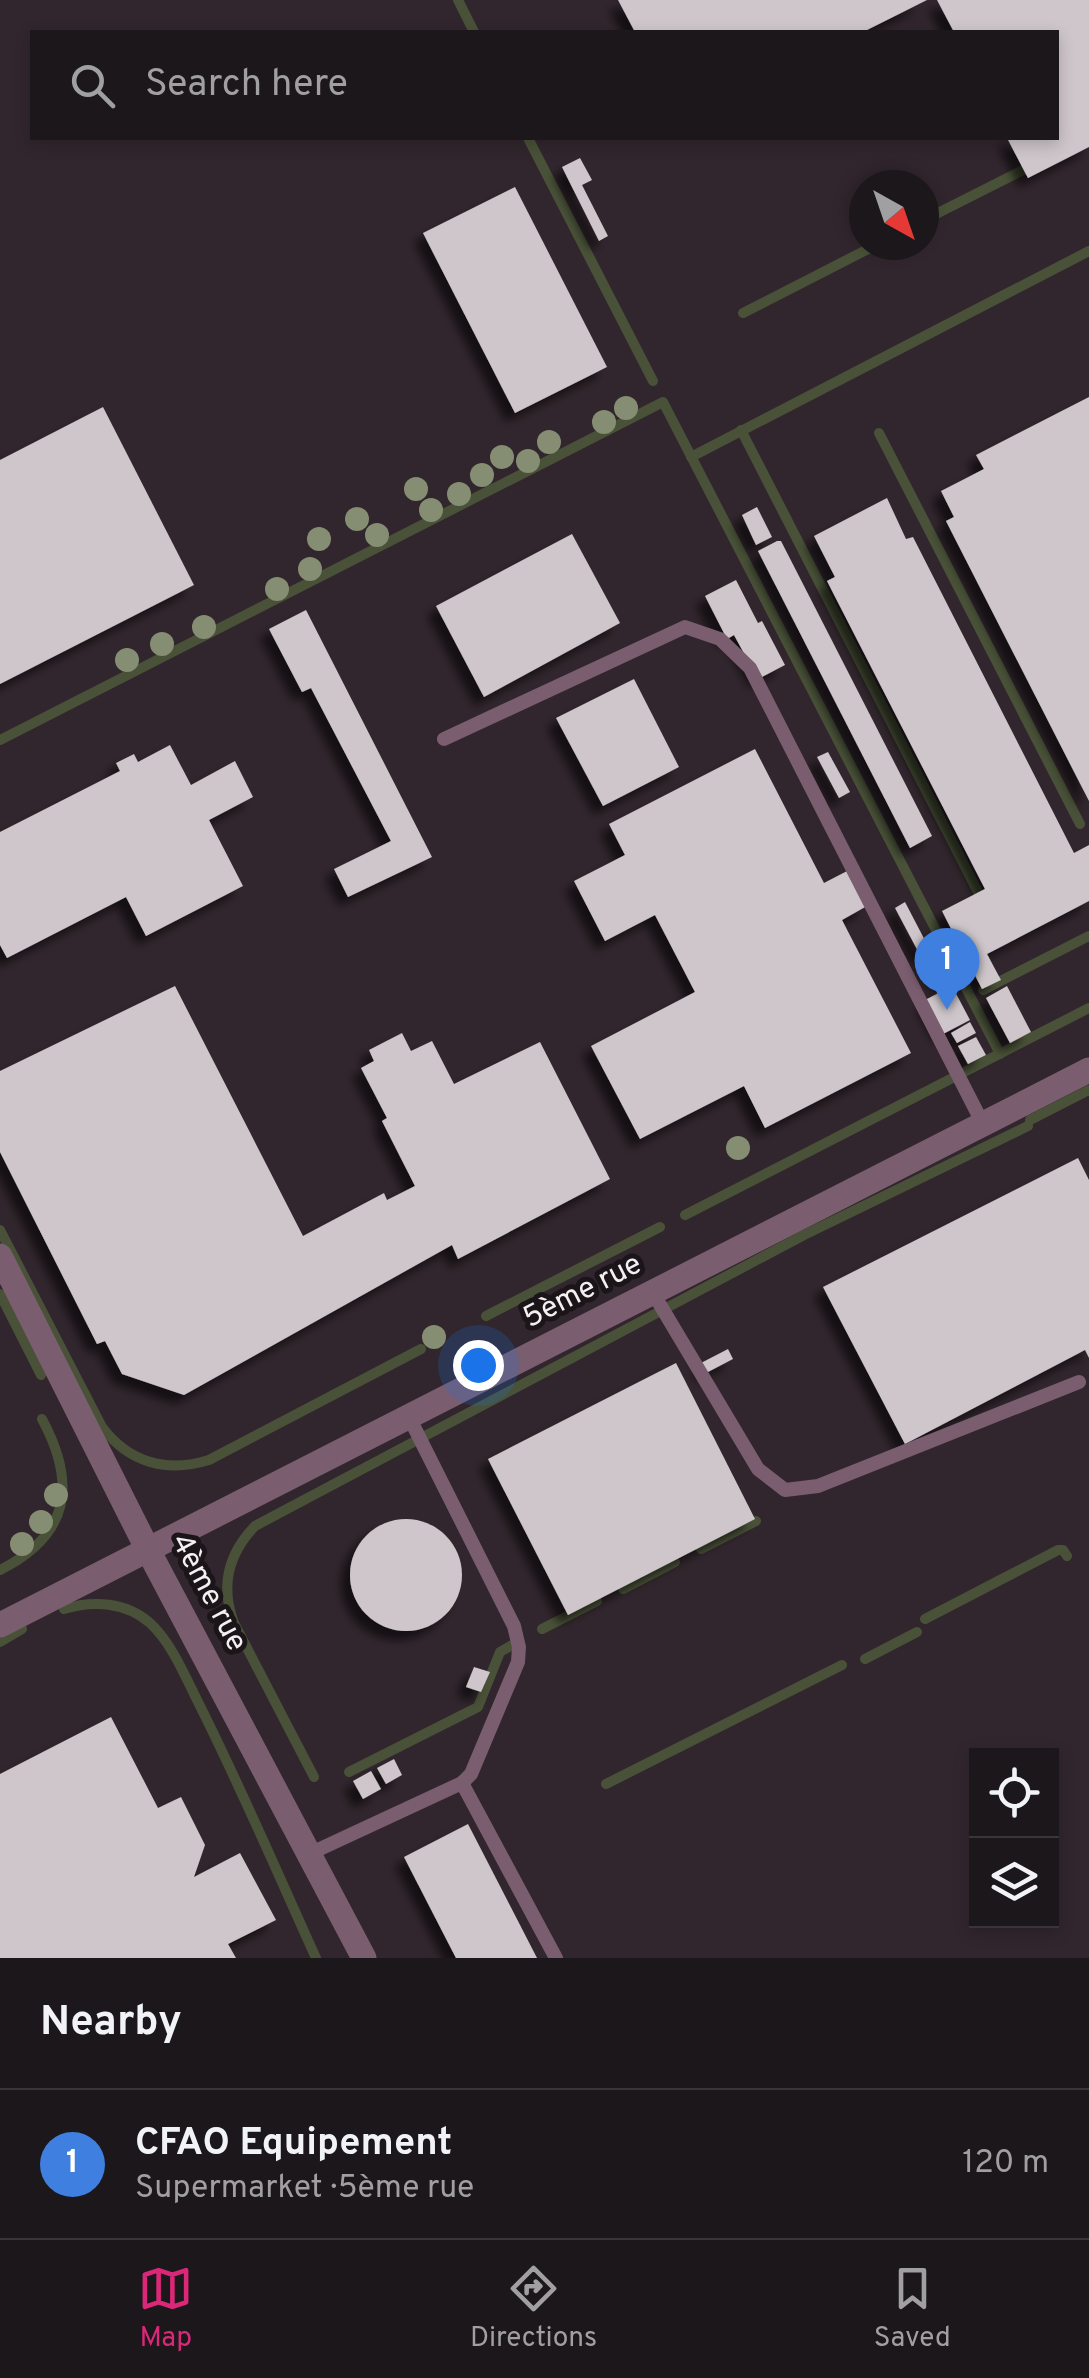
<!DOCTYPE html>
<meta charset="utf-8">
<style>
:root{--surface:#1b171a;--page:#242023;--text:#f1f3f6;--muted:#a09fa2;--line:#393639;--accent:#db2777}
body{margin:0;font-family:Overpass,sans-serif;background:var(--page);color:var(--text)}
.controls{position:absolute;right:30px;bottom:30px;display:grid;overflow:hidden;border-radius:0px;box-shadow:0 5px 15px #0003}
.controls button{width:90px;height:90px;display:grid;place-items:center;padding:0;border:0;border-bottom:2px solid var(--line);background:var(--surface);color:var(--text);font:50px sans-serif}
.compass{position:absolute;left:849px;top:170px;width:90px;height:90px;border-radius:50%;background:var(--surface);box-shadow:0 5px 15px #0003;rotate:140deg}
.you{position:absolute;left:478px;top:1365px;width:35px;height:35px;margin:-25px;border:8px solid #fff;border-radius:50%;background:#1a73e8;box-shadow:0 0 0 15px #1a73e833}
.badge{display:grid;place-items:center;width:65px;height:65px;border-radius:50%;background:var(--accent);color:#fff;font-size:32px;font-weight:700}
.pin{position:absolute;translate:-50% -82px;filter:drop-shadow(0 2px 5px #0008)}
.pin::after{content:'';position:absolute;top:52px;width:35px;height:30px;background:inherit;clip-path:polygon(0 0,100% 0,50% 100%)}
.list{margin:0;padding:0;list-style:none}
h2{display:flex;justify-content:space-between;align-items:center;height:130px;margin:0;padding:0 40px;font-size:42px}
h2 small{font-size:32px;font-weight:400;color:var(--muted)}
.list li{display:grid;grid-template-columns:65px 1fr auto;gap:30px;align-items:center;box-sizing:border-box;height:150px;padding:0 40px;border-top:2px solid var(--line)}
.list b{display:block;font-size:38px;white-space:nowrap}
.list p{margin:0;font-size:32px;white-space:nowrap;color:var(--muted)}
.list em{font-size:32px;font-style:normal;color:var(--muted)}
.icon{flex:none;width:55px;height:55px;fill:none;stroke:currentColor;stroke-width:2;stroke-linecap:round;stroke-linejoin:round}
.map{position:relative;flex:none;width:1089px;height:1958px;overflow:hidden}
.search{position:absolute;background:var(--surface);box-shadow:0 5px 15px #0003;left:30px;right:30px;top:30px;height:110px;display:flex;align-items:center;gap:25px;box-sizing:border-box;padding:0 35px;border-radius:0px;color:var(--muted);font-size:38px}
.sheet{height:280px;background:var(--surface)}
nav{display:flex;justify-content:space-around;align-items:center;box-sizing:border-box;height:140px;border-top:2px solid var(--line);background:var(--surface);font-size:28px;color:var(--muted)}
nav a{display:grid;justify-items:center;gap:5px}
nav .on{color:var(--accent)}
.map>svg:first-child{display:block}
.built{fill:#31262d;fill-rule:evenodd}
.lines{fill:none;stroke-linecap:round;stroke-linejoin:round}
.stream{stroke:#495238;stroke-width:10}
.building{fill:#cec6ca;filter:url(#shadow)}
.lane{stroke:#7a5d6f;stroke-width:14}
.street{stroke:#7a5d6f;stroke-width:25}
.tree{fill:#858e72}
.labels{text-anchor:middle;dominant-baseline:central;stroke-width:10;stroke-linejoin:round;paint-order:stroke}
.street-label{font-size:30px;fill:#f4f0f2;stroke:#1b1519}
</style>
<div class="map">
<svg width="1089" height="1958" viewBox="0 0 1089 1958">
<defs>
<filter id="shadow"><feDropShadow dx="-9" dy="9" stdDeviation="5" flood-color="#0009"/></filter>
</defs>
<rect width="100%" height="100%" fill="#241f22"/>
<!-- built -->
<path class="built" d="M0,0h1089v1958h-1089zM32,32h1024v106h-1024zM864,185h60v60h-60zM976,1756h76v164h-76z"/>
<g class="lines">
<!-- stream -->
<g class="stream">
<polyline points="458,0 474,32"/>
<polyline points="528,138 653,381"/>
<polyline points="924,220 1035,164"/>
<polyline points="743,313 876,245"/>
<polyline points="741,430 978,892"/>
<polyline points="879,433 1080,824"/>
<polyline points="691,457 1089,251"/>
<polyline points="0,740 663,402 1000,1054"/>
<polyline points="983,990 1089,936"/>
<polyline points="1030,1120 1089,1090"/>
<polyline points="685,1215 1089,1008"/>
<path d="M0,1230l102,197c27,36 65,46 107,33l212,-111"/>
<polyline points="0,1294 41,1375"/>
<polyline points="486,1316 660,1227"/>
<polyline points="701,1549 756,1521"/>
<path d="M0,1570c70,-35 77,-86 42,-151"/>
<polyline points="623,1589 675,1562"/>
<path d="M64,1609c29,-9 62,-7 86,14 23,21 37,58 51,85 41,82 77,166 115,250"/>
<polyline points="925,1619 1058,1550 1063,1550 1067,1556"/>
<polyline points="542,1629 597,1601"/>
<polyline points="0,1642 22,1629"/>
<polyline points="865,1659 917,1632"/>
<polyline points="349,1772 478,1707 500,1652 514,1644"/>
<path d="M314,1777l-80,-154c-14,-37 -6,-69 21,-97l549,-291 224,-109"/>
<polyline points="606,1784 842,1665"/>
</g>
</g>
<!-- building -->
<g class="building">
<polygon points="618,0 927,0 863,32 635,32"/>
<polygon points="937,0 1089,0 1089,147 1028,178 1007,138 1056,138 1056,32 954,32"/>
<polygon points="580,158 592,180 582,185 608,236 599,241 562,167"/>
<polygon points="515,187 607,367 515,413 423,233"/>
<polygon points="1089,397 1089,801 946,521 954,517 941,491 984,469 976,455"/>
<polygon points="103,407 194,585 0,684 0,460"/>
<polygon points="887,498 906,539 913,537 1074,853 1089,845 1089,901 987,954 1001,980 982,989 942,911 985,889 827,581 835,577 814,536"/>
<polygon points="757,507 772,537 756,545 742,515"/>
<polygon points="572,534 620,623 484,697 436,606"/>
<polygon points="777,541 781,541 932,836 910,848 758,551"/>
<polygon points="736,580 758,623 762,621 785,665 758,679 734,635 727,639 705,596"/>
<polygon points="306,610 432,857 348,897 334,869 391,841 311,688 302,692 269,629"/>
<polygon points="634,679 679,767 603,806 556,718"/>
<polygon points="170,745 191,785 235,761 253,797 209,820 243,886 146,936 126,897 7,958 0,945 0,832 120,771 116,763 134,754 138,762"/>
<polygon points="755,749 824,883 849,870 867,906 842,920 911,1053 765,1128 744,1086 640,1139 591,1046 695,992 655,915 605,941 574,881 625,855 609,824"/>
<polygon points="828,752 850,792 839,798 817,757"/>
<polygon points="905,902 930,950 920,955 895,908"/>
<polygon points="175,986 303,1236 384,1193 387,1200 415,1186 382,1121 387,1118 361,1068 374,1061 369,1050 402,1033 411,1051 432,1041 454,1084 540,1042 610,1179 458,1259 452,1245 184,1395 122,1374 105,1341 97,1344 0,1152 0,1071"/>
<polygon points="952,986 970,1020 943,1034 925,1000"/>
<polygon points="1007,986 1031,1032 1010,1043 986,998"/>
<polygon points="970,1022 976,1033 957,1043 951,1033"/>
<polygon points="976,1037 986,1055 968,1064 958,1046"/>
<polygon points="1078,1158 1089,1180 1089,1358 1085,1350 905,1444 823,1287"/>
<polygon points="728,1349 733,1359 706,1373 701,1363"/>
<polygon points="676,1363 755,1519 568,1615 488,1459"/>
<circle cx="406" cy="1575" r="56"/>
<polygon points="474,1667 490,1672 481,1692 466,1687"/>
<polygon points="111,1717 158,1808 181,1797 205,1845 194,1877 240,1853 276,1920 228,1944 236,1958 0,1958 0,1774"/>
<polygon points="394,1759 402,1775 386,1784 377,1768"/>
<polygon points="371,1771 381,1789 363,1799 353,1781"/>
<polygon points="468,1824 537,1958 456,1958 404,1857"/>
</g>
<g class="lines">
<!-- lane -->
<g class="lane">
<polyline points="444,739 685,627 720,639 750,668 983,1124"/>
<polyline points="653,1293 758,1469 785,1490 818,1486 1079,1382"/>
<polyline points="462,1783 556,1958"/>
<polyline points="309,1854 462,1783 471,1774 518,1662 519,1647 514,1626 409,1417"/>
</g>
<!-- street -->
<g class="street">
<polyline points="0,1256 148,1550 364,1958"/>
<polyline points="0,1625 1089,1070"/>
</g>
</g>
<!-- trees -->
<g class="tree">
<circle cx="626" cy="408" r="12"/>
<circle cx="604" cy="422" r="12"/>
<circle cx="549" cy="442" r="12"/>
<circle cx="502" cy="457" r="12"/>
<circle cx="528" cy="461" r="12"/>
<circle cx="482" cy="475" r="12"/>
<circle cx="416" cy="489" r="12"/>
<circle cx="459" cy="494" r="12"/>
<circle cx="431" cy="510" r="12"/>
<circle cx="357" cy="519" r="12"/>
<circle cx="377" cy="535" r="12"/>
<circle cx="319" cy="539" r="12"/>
<circle cx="310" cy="569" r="12"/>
<circle cx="277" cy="589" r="12"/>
<circle cx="204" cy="627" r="12"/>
<circle cx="162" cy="644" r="12"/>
<circle cx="127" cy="660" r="12"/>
<circle cx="738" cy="1148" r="12"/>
<circle cx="434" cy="1337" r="12"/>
<circle cx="56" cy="1495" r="12"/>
<circle cx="41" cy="1522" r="12"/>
<circle cx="22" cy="1544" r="12"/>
</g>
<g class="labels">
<!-- street labels -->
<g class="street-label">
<text transform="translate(583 1292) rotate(-27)">5ème rue</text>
<text transform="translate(208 1593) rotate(62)">4ème rue</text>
</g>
</g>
</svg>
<div class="controls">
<button><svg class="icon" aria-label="locate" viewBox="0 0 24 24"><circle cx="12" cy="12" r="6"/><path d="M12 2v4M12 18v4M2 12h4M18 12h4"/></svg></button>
<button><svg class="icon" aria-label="layers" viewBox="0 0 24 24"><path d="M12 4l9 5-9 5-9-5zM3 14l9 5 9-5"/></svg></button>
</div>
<svg class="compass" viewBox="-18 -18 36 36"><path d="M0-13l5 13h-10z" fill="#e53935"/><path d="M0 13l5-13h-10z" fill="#a09fa2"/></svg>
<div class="you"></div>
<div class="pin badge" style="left:947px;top:1010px;background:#3f7fe0">1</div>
<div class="search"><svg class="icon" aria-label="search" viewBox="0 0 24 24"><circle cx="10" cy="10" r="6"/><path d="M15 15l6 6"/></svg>Search here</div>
</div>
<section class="sheet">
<h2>Nearby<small></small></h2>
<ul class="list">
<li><span class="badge" style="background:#3f7fe0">1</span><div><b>CFAO Equipement</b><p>Supermarket · 5ème rue</p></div><em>120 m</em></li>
</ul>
</section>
<nav>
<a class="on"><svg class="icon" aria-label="map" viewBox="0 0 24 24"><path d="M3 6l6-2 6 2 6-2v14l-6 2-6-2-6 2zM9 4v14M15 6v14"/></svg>Map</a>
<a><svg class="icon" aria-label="directions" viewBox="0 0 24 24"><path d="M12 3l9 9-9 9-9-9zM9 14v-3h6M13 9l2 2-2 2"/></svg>Directions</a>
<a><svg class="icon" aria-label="saved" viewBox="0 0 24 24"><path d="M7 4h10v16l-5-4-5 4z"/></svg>Saved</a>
</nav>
